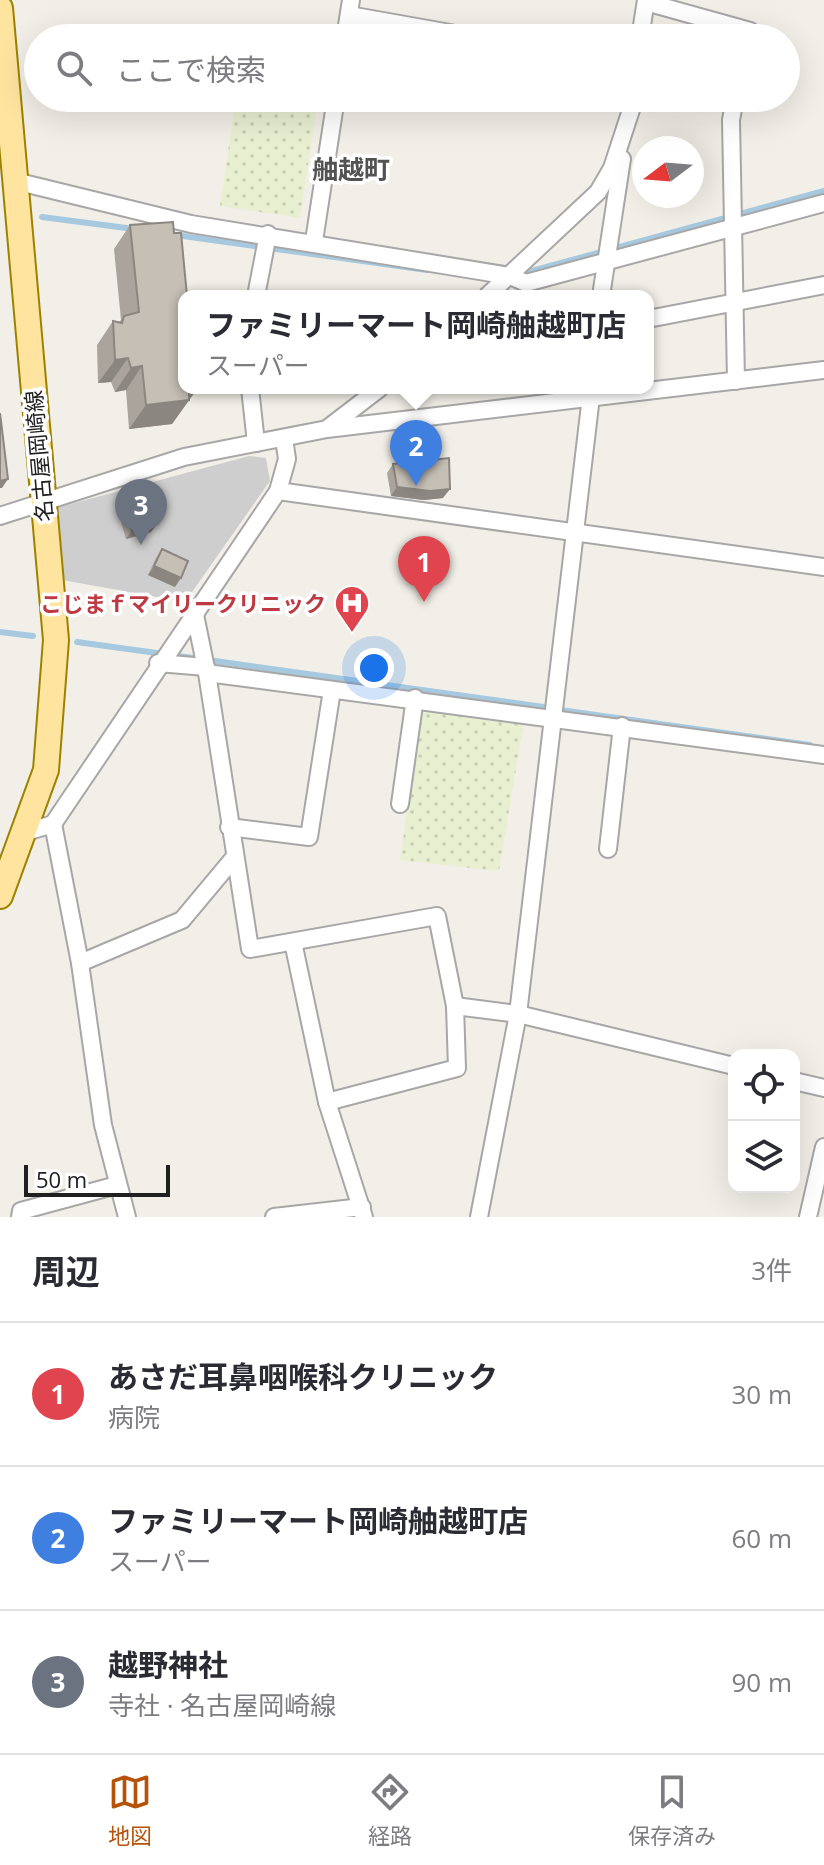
<!DOCTYPE html>
<html lang="ja">
<meta charset="utf-8">
<style>
:root{--surface:#fff;--page:#f2f2f3;--text:#2b2b33;--muted:#7c7c81;--line:#e1e1e2;--accent:#b45309}
body{margin:0;font-family:"Open Sans","Noto Sans JP",sans-serif;background:var(--page);color:var(--text)}
.controls{position:absolute;right:24px;bottom:24px;display:grid;overflow:hidden;border-radius:16px;box-shadow:0 8px 32px #0002}
.controls button{width:72px;height:72px;display:grid;place-items:center;padding:0;border:0;border-bottom:2px solid var(--line);background:var(--surface);color:var(--text);font:40px sans-serif}
.compass{position:absolute;left:632px;top:136px;width:72px;height:72px;border-radius:50%;background:var(--surface);box-shadow:0 8px 32px #0002;rotate:254deg}
.scale{position:absolute;left:24px;bottom:20px;width:146px;box-sizing:border-box;padding-left:8px;border:4px solid #202020;border-top:0;font-size:22px;line-height:28px;white-space:nowrap;color:#202020;-webkit-text-stroke:6px #fff;paint-order:stroke}
.you{position:absolute;left:374px;top:668px;width:28px;height:28px;margin:-20px;border:6px solid #fff;border-radius:50%;background:#1a73e8;box-shadow:0 0 0 12px #1a73e833}
.badge{display:grid;place-items:center;width:52px;height:52px;border-radius:50%;background:var(--accent);color:#fff;font-size:26px;font-weight:700}
.pin{position:absolute;translate:-50% -66px;filter:drop-shadow(0 2px 4px #0008)}
.pin::after{content:'';position:absolute;top:42px;width:28px;height:24px;background:inherit;clip-path:polygon(0 0,100% 0,50% 100%)}
.popup{position:absolute;left:178px;top:290px;width:476px;height:104px;box-sizing:border-box;display:grid;place-content:center;border-radius:16px;background:var(--surface);filter:drop-shadow(0 2px 6px #0005);font-size:26px;white-space:nowrap;color:var(--muted)}
.popup b{font-size:30px;color:var(--text)}
.popup::after{content:'';position:absolute;left:50%;top:100%;margin-left:-16px;border:16px solid transparent;border-top-color:var(--surface)}
.list{margin:0;padding:0;list-style:none}
h2{display:flex;justify-content:space-between;align-items:center;height:104px;margin:0;padding:0 32px;font-size:34px}
h2 small{font-size:26px;font-weight:400;color:var(--muted)}
.list li{display:grid;grid-template-columns:52px 1fr auto;gap:24px;align-items:center;box-sizing:border-box;height:144px;padding:0 32px;border-top:2px solid var(--line)}
.list b{display:block;font-size:30px;white-space:nowrap}
.list p{margin:0;font-size:26px;white-space:nowrap;color:var(--muted)}
.list em{font-size:26px;font-style:normal;color:var(--muted)}
.icon{flex:none;width:44px;height:44px;fill:none;stroke:currentColor;stroke-width:2;stroke-linecap:round;stroke-linejoin:round}
.map{position:relative;flex:none;width:824px;height:1217px;overflow:hidden}
.search{position:absolute;background:var(--surface);box-shadow:0 8px 32px #0002;left:24px;right:24px;top:24px;height:88px;display:flex;align-items:center;gap:20px;box-sizing:border-box;padding:0 28px;border-radius:44px;color:var(--muted);font-size:30px}
.sheet{height:536px;background:var(--surface)}
nav{display:flex;justify-content:space-around;align-items:center;box-sizing:border-box;height:112px;border-top:2px solid var(--line);background:var(--surface);font-size:22px;color:var(--muted)}
nav a{display:grid;justify-items:center;gap:4px}
nav .on{color:var(--accent)}
.map>svg:first-child{display:block}
.religious{fill:#cecece}
.farmland{fill:url(#farmland-dots)}
.lines{fill:none;stroke-linecap:round;stroke-linejoin:round}
.stream{stroke:#a6c9df;stroke-width:6}
.street-casing{stroke:#a7a7a7;stroke-width:20}
.primary-casing{stroke:#9d8200;stroke-width:28}
.street{stroke:#fff;stroke-width:16}
.primary{stroke:#fee49f;stroke-width:24}
.wall{fill:#aaa49d}
.shaded-wall{fill:#8b867f}
.building{fill:#c6bfb6;stroke:#8b867f;stroke-width:2}
.labels{text-anchor:middle;dominant-baseline:central;stroke-width:7;stroke-linejoin:round;paint-order:stroke}
.street-label{font-size:22px;fill:#202020;stroke:#fff}
.health-label{font-size:22px;font-weight:bold;fill:#be3a42;stroke:#fff;text-anchor:end}
.quarter-label{font-size:26px;font-weight:bold;fill:#535353;stroke:#fff}
</style>
<div class="map">
<svg width="824" height="1217" viewBox="0 0 824 1217">
<defs>
<pattern id="farmland-dots" width="8" height="8" patternUnits="userSpaceOnUse" patternTransform="scale(2)"><rect width="8" height="8" fill="#e9f0d2"/><path d="M2 2h.1M6 6h.1" fill="none" stroke="#c8ceb4" stroke-width="1.8" stroke-linecap="round"/></pattern>
</defs>
<rect width="100%" height="100%" fill="#f1efe7"/>
<!-- religious -->
<polygon class="religious" points="249,456 266,458 270,481 185,602 62,580 52,509"/>
<!-- farmland -->
<g class="farmland">
<polygon points="236,98 318,98 300,218 220,206"/>
<polygon points="423,702 525,715 499,871 400,860"/>
</g>
<g class="lines">
<!-- stream -->
<g class="stream">
<polyline points="42,217 134,229"/>
<polyline points="176,235 427,270"/>
<polyline points="517,275 824,191"/>
<polyline points="0,632 33,636"/>
<polyline points="77,642 193,658"/>
<polyline points="208,660 543,707"/>
<polyline points="560,710 810,745"/>
</g>
<!-- street casing -->
<g class="street-casing">
<g id="street">
<polyline points="646,2 750,31 749,38"/>
<polyline points="349,15 478,38"/>
<polyline points="345,38 351,0"/>
<polyline points="640,38 646,0"/>
<polyline points="735,98 731,120 736,381"/>
<polyline points="15,181 191,224 510,276 526,283 824,203"/>
<polyline points="314,241 336,98"/>
<polyline points="256,296 268,234"/>
<polyline points="487,296 598,192 612,168 631,110"/>
<polyline points="601,296 622,159"/>
<polyline points="648,319 824,285"/>
<polyline points="250,388 256,443"/>
<polyline points="328,428 380,388"/>
<polyline points="278,491 824,567"/>
<polyline points="0,516 184,457 327,429 824,370"/>
<polyline points="194,610 207,673 250,949 437,916 455,1006 457,1068 327,1102"/>
<polyline points="158,663 206,667"/>
<polyline points="207,673 824,755"/>
<polyline points="400,804 415,698"/>
<polyline points="53,824 80,963 103,1125 127,1217"/>
<polyline points="229,827 309,837 332,690"/>
<polyline points="26,832 53,824 278,491 287,459 284,439"/>
<polyline points="608,849 622,726"/>
<polyline points="293,942 327,1102 364,1217"/>
<polyline points="80,963 182,920 233,859"/>
<polyline points="455,1006 518,1014 734,1066"/>
<polyline points="794,1081 824,1088"/>
<polyline points="20,1217 21,1211 117,1185"/>
<polyline points="274,1217 362,1207"/>
<polyline points="479,1217 518,1014 592,388"/>
<polyline points="808,1217 824,1147"/>
</g>
</g>
<!-- primary casing -->
<g class="primary-casing">
<polyline id="primary" points="0,8 56,640 46,770 0,896"/>
</g>
<!-- street -->
<use href="#street" class="street"/>
<!-- primary -->
<use href="#primary" class="primary"/>
</g>
<!-- wall -->
<g class="wall">
<polygon points="130,225 197,389 172,424 129,429 126,390 115,392 111,382 98,383 97,345 113,321 119,322 121,320 114,249"/>
<polygon points="393,464 443,498 424,500 391,496 387,473"/>
<polygon points="123,496 151,532 126,539 116,505"/>
<polygon points="162,549 175,587 148,575 156,558"/>
</g>
<!-- shaded-wall -->
<g class="shaded-wall">
<polygon points="128,358 111,382 98,383 115,360"/>
<polygon points="142,366 126,390 115,392 131,368"/>
<polygon points="197,389 172,424 129,429 146,405"/>
<polygon points="8,479 2,488 0,488 0,481"/>
<polygon points="397,487 450,489 443,498 424,500 391,496"/>
<polygon points="158,523 151,532 126,539 132,530"/>
<polygon points="154,566 181,578 175,587 148,575"/>
</g>
<!-- building -->
<g class="building">
<polygon points="173,222 174,233 181,233 187,296 184,296 184,388 196,388 197,389 189,391 189,400 146,405 142,366 131,368 128,358 115,360 113,321 122,323 124,316 139,312 130,225"/>
<polygon points="0,413 8,479 0,481"/>
<polygon points="449,458 450,489 430,491 397,487 393,464"/>
<polygon points="148,489 158,523 132,530 123,496"/>
<polygon points="162,549 188,561 181,578 154,566"/>
</g>
<!-- icons -->
<defs>
<g id="hospital-pin" transform="scale(1.8)"><path d="M0 17L-7.5 6A9.5 9.5 0 1 1 7.5 6Z" fill="#e0444e" stroke="#fff"/><path d="M-5-5h3v3.5h4V-5h3V5h-3V1.5h-4V5h-3Z" fill="#fff"/></g>
</defs>
<g fill-rule="evenodd">
<use href="#hospital-pin" x="352" y="603"/>
</g>
<g class="labels">
<!-- street labels -->
<g class="street-label">
<text transform="translate(38 456) rotate(-95)">名古屋岡崎線</text>
</g>
<!-- health labels -->
<g class="health-label">
<text x="326" y="603">こじまｆマイリークリニック</text>
</g>
<!-- quarter labels -->
<g class="quarter-label">
<text x="351" y="169">舳越町</text>
</g>
</g>
</svg>
<div class="controls">
<button><svg class="icon" aria-label="locate" viewBox="0 0 24 24"><circle cx="12" cy="12" r="6"/><path d="M12 2v4M12 18v4M2 12h4M18 12h4"/></svg></button>
<button><svg class="icon" aria-label="layers" viewBox="0 0 24 24"><path d="M12 4l9 5-9 5-9-5zM3 14l9 5 9-5"/></svg></button>
</div>
<svg class="compass" viewBox="-18 -18 36 36"><path d="M0-13l5 13h-10z" fill="#e53935"/><path d="M0 13l5-13h-10z" fill="#7c7c81"/></svg>
<div class="scale">50 m</div>
<div class="you"></div>
<div class="pin badge" style="left:424px;top:602px;background:#e0444e">1</div>
<div class="pin badge" style="left:416px;top:486px;background:#3f7fe0">2</div>
<div class="popup"><b>ファミリーマート岡崎舳越町店</b>スーパー</div>
<div class="pin badge" style="left:141px;top:545px;background:#6b7280">3</div>
<div class="search"><svg class="icon" aria-label="search" viewBox="0 0 24 24"><circle cx="10" cy="10" r="6"/><path d="M15 15l6 6"/></svg>ここで検索</div>
</div>
<section class="sheet">
<h2>周辺<small>3件</small></h2>
<ul class="list">
<li><span class="badge" style="background:#e0444e">1</span><div><b>あさだ耳鼻咽喉科クリニック</b><p>病院</p></div><em>30 m</em></li>
<li><span class="badge" style="background:#3f7fe0">2</span><div><b>ファミリーマート岡崎舳越町店</b><p>スーパー</p></div><em>60 m</em></li>
<li><span class="badge" style="background:#6b7280">3</span><div><b>越野神社</b><p>寺社 · 名古屋岡崎線</p></div><em>90 m</em></li>
</ul>
</section>
<nav>
<a class="on"><svg class="icon" aria-label="map" viewBox="0 0 24 24"><path d="M3 6l6-2 6 2 6-2v14l-6 2-6-2-6 2zM9 4v14M15 6v14"/></svg>地図</a>
<a><svg class="icon" aria-label="directions" viewBox="0 0 24 24"><path d="M12 3l9 9-9 9-9-9zM9 14v-3h6M13 9l2 2-2 2"/></svg>経路</a>
<a><svg class="icon" aria-label="saved" viewBox="0 0 24 24"><path d="M7 4h10v16l-5-4-5 4z"/></svg>保存済み</a>
</nav>
